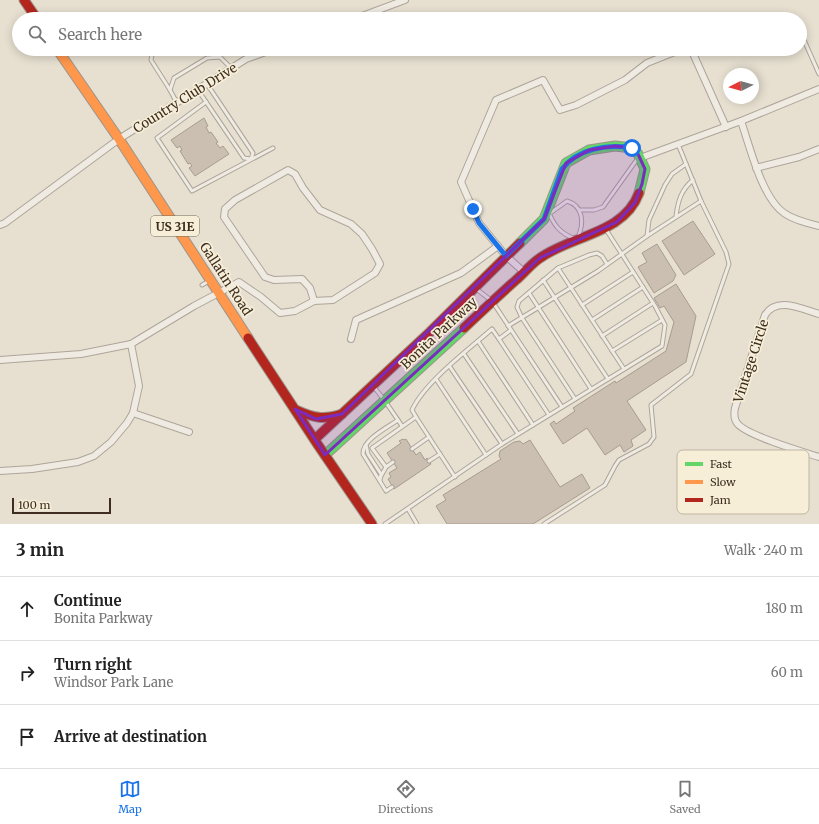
<!DOCTYPE html>
<meta charset="utf-8">
<style>
:root{--surface:#fff;--page:#f2f2f2;--text:#222;--muted:#767676;--line:#e0e0e0;--accent:#1a73e8}
body{margin:0;font-family:Merriweather,serif;background:var(--page);color:var(--text)}
.compass{position:absolute;left:723px;top:68px;width:36px;height:36px;border-radius:50%;background:var(--surface);box-shadow:0 2px 10px #0003;rotate:264deg}
.scale{position:absolute;left:12px;bottom:10px;width:99px;box-sizing:border-box;padding-left:4px;border:2px solid #3d2e20;border-top:0;font-size:11px;line-height:14px;white-space:nowrap;color:#3d2e20;-webkit-text-stroke:3px #f7eed8;paint-order:stroke}
.stop{position:absolute;width:12px;height:12px;margin:-9px;border:3px solid #1a73e8;border-radius:50%;background:#fff}
.stop.end{background:#1a73e8;border-color:#fff;box-shadow:0 1px 4px #0008}
.list{margin:0;padding:0;list-style:none}
h2{display:flex;justify-content:space-between;align-items:center;height:52px;margin:0;padding:0 16px;font-size:17px}
h2 small{font-size:13px;font-weight:400;color:var(--muted)}
.list li{display:grid;grid-template-columns:26px 1fr auto;gap:12px;align-items:center;box-sizing:border-box;height:64px;padding:0 16px;border-top:1px solid var(--line)}
.list b{display:block;font-size:15px;white-space:nowrap}
.list p{margin:0;font-size:13px;white-space:nowrap;color:var(--muted)}
.list em{font-size:13px;font-style:normal;color:var(--muted)}
.icon{flex:none;width:22px;height:22px;fill:none;stroke:currentColor;stroke-width:2;stroke-linecap:round;stroke-linejoin:round}
.map{position:relative;flex:none;width:819px;height:524px;overflow:hidden}
.search{position:absolute;background:var(--surface);box-shadow:0 2px 10px #0003;left:12px;right:12px;top:12px;height:44px;display:flex;align-items:center;gap:10px;box-sizing:border-box;padding:0 14px;border-radius:22px;color:var(--muted);font-size:15px}
.sheet{height:244px;background:var(--surface)}
nav{display:flex;justify-content:space-around;align-items:center;box-sizing:border-box;height:56px;border-top:1px solid var(--line);background:var(--surface);font-size:11px;color:var(--muted)}
nav a{display:grid;justify-items:center;gap:2px}
nav .on{color:var(--accent)}
.map>svg:first-child{display:block}
.building{fill:#cbbfb2;stroke:#a89c90}
.lines{fill:none;stroke-linecap:round;stroke-linejoin:round}
.lane-casing{stroke:#ada599;stroke-width:5}
.street-casing{stroke:#ada599;stroke-width:8}
.fast-casing{stroke:#9c958a;stroke-width:11}
.slow-casing{stroke:#9c958a;stroke-width:11}
.jam-casing{stroke:#9c958a;stroke-width:11}
.lane{stroke:#efebe3;stroke-width:3}
.street{stroke:#efebe3;stroke-width:6}
.fast{stroke:#63d668;stroke-width:9}
.slow{stroke:#ff974d;stroke-width:9}
.jam{stroke:#b3261e;stroke-width:9}
.route{stroke:#1a73e8;stroke-width:5}
.marked{fill:#7b2cbf;fill-opacity:0.2;stroke:#7b2cbf;stroke-width:3;stroke-linejoin:round}
.labels{text-anchor:middle;dominant-baseline:central;stroke-width:3.5;stroke-linejoin:round;paint-order:stroke}
.shield{fill:#f7eed8;stroke:#756857;stroke-width:1}
.shield-label{font-size:12px;font-weight:bold;fill:#3d2e20}
.street-label{font-size:13px;fill:#3d2e20;stroke:#f7eed8}
.key{fill:#f7eed8;stroke:#bfb4a1;stroke-width:1}
.key-label{font-size:11px;fill:#3d2e20}
</style>
<div class="map">
<svg width="819" height="524" viewBox="0 0 819 524">
<rect width="100%" height="100%" fill="#e7e0d1"/>
<!-- building -->
<g class="building">
<polygon points="204,118 208,126 206,127 209,133 211,132 218,142 216,143 220,148 223,146 229,154 195,176 189,168 192,166 190,163 188,164 180,151 182,150 180,146 177,148 171,140"/>
<polygon points="693,221 715,254 684,275 662,241"/>
<polygon points="657,244 676,275 673,281 654,293 638,267 647,262 642,253"/>
<polygon points="676,284 696,316 686,362 627,401 646,430 631,440 633,446 624,452 620,445 605,455 587,428 563,444 550,424 554,421 556,424 575,411 573,408 615,381 616,383 666,351 674,322 664,306 660,308 654,298"/>
<polygon points="403,439 404,440 406,439 416,455 420,452 425,460 427,458 431,464 394,489 388,479 391,477 389,473 397,468 387,453 401,443 399,441"/>
<polygon points="530,440 560,487 582,474 590,488 533,524 447,524 436,506 446,500 443,495 501,459 499,456 500,451 514,442 520,441 523,444"/>
</g>
<g class="lines">
<!-- lane casing -->
<g class="lane-casing">
<g id="lane">
<polyline points="800,31 819,74"/>
<polyline points="153,49 151,60 170,90"/>
<polyline points="198,90 244,158 251,159 253,153 207,84"/>
<polyline points="206,102 157,138 192,191 273,148"/>
<polyline points="177,103 170,90 174,78 207,58 220,57 231,68"/>
<polyline points="579,210 594,210 603,207 638,158"/>
<path d="M549,213c5,12 11,20 24,25"/>
<path d="M549,214l18,-13c17,5 17,23 11,36"/>
<path d="M676,216c2,-15 5,-26 17,-36"/>
<polyline points="647,236 649,220 665,185 672,174 686,164"/>
<polyline points="558,268 624,369"/>
<polyline points="543,280 608,379"/>
<polyline points="202,285 209,281"/>
<polyline points="475,288 492,301 562,407"/>
<polyline points="529,293 591,389"/>
<polyline points="582,305 633,272"/>
<polyline points="592,320 643,287"/>
<polyline points="508,326 598,271 647,236 701,201"/>
<polyline points="602,336 653,303"/>
<polyline points="499,339 549,415"/>
<polyline points="478,341 533,425"/>
<polyline points="612,351 662,320"/>
<polyline points="464,354 518,434"/>
<polyline points="450,367 502,444"/>
<polyline points="436,379 486,455"/>
<polyline points="374,387 385,401 402,426"/>
<polyline points="575,399 522,318 517,307 519,301 558,268 589,255 597,253 602,256 607,264"/>
<polyline points="416,417 455,477"/>
<polyline points="366,445 368,454 381,474 380,481"/>
<polyline points="412,449 429,437"/>
<polyline points="429,461 440,454"/>
<path d="M386,467l-14,-19 44,-31 -4,-7c13,-28 56,-60 80,-81l7,10 12,-9"/>
<polyline points="381,476 386,467 393,462"/>
<path d="M392,487l-6,4 -23,-37c-1,-14 25,-27 35,-34"/>
<polyline points="408,509 417,524"/>
<polyline points="385,524 502,444 662,346 665,325 655,306 605,228"/>
<polyline points="544,524 605,485 615,466 619,460 649,444 654,437 651,405 691,374 729,264 726,252 701,201 678,144"/>
</g>
</g>
<!-- street casing -->
<g class="street-casing">
<g id="street">
<polyline points="354,19 405,0"/>
<polyline points="691,49 726,127"/>
<path d="M741,121c9,26 21,77 43,92 10,7 23,10 35,13"/>
<polyline points="640,158 741,121 819,89"/>
<polyline points="756,168 799,157 819,149"/>
<polyline points="0,225 5,223 119,139 246,59 274,49"/>
<polyline points="524,272 506,256 479,223 461,182 496,100 543,80 560,110 576,105 625,80 647,63 682,49"/>
<path d="M819,314c-17,-5 -42,-18 -54,1l-30,93c-1,5 -1,11 2,15 8,12 66,29 82,34"/>
<polyline points="351,339 356,320 461,273 498,246"/>
<polyline points="0,360 81,354 131,344 194,306 239,282 261,297 280,313 295,311 314,301 310,288 302,279 274,280 265,277 224,217 225,209 235,200 288,170 295,174 303,188 320,210 351,224 362,234 372,249 380,264 375,273 333,300 314,301"/>
<polyline points="133,413 189,432"/>
<polyline points="0,471 32,469 78,462 94,456 111,442 127,423 133,413 139,386 131,344"/>
</g>
</g>
<!-- fast casing -->
<g class="fast-casing">
<g id="fast">
<polyline points="520,243 544,219 566,163 589,150 615,146 632,148 638,154 645,169 639,193"/>
<polyline points="325,455 464,328"/>
</g>
</g>
<!-- slow casing -->
<g class="slow-casing">
<polyline id="slow" points="57,49 119,139 248,338"/>
</g>
<!-- jam casing -->
<g class="jam-casing">
<g id="jam">
<polyline points="24,0 37,19"/>
<path d="M464,328c17,-16 34,-32 52,-48 8,-7 15,-16 24,-22 32,-23 84,-24 99,-65"/>
<polyline points="248,338 318,445 372,524"/>
<path d="M296,410c18,8 27,10 46,4"/>
<polyline points="315,439 430,332 520,243"/>
</g>
</g>
<!-- lane -->
<use href="#lane" class="lane"/>
<!-- street -->
<use href="#street" class="street"/>
<!-- fast -->
<use href="#fast" class="fast"/>
<!-- slow -->
<use href="#slow" class="slow"/>
<!-- jam -->
<use href="#jam" class="jam"/>
</g>
<g class="lines">
<!-- route -->
<path class="route" d="M473,209l6,14 27,33 38,-37 18,-50c16,-21 46,-25 70,-21"/>
</g>
<!-- marked area -->
<path class="marked" d="M615,146l17,2 6,6 7,15 -3,15 -7,19 -18,19 -77,36 -215,197 -30,-46 21,10 26,-5 202,-195 22,-56 23,-13z"/>
<g class="labels">
<!-- shield labels -->
<rect class="shield" x="151" y="216" width="48" height="20" rx="3"/>
<g class="shield-label">
<text x="175" y="226">US 31E</text>
</g>
<!-- street labels -->
<g class="street-label">
<text transform="translate(185 98) rotate(-32)">Country Club Drive</text>
<text transform="translate(226 279) rotate(57)">Gallatin Road</text>
<text transform="translate(439 333) rotate(-43)">Bonita Parkway</text>
<text transform="translate(751 361) rotate(-72)">Vintage Circle</text>
</g>
</g>
<!-- legend -->
<rect x="677" y="450" width="132" height="64" rx="6" class="key"/>
<rect x="685" y="462" width="18" height="4" fill="#63d668"/>
<rect x="685" y="480" width="18" height="4" fill="#ff974d"/>
<rect x="685" y="498" width="18" height="4" fill="#b3261e"/>
<g class="key-label">
<text x="710" y="468">Fast</text>
<text x="710" y="486">Slow</text>
<text x="710" y="504">Jam</text>
</g>
</svg>
<svg class="compass" viewBox="-18 -18 36 36"><path d="M0-13l5 13h-10z" fill="#e53935"/><path d="M0 13l5-13h-10z" fill="#767676"/></svg>
<div class="scale">100 m</div>
<div class="stop" style="left:632px;top:148px"></div>
<div class="stop end" style="left:473px;top:209px"></div>
<div class="search"><svg class="icon" aria-label="search" viewBox="0 0 24 24"><circle cx="10" cy="10" r="6"/><path d="M15 15l6 6"/></svg>Search here</div>
</div>
<section class="sheet">
<h2>3 min<small>Walk · 240 m</small></h2>
<ul class="list">
<li><svg class="icon" aria-label="ahead" viewBox="0 0 24 24"><path d="M12 20V5M6 11l6-6 6 6"/></svg><div><b>Continue</b><p>Bonita Parkway</p></div><em>180 m</em></li>
<li><svg class="icon" aria-label="right" viewBox="0 0 24 24"><path d="M7 20v-9h11M14 6l5 5-5 5"/></svg><div><b>Turn right</b><p>Windsor Park Lane</p></div><em>60 m</em></li>
<li><svg class="icon" aria-label="arrive" viewBox="0 0 24 24"><path d="M6 21V4h12l-3 4 3 4H6"/></svg><div><b>Arrive at destination</b></div></li>
</ul>
</section>
<nav>
<a class="on"><svg class="icon" aria-label="map" viewBox="0 0 24 24"><path d="M3 6l6-2 6 2 6-2v14l-6 2-6-2-6 2zM9 4v14M15 6v14"/></svg>Map</a>
<a><svg class="icon" aria-label="directions" viewBox="0 0 24 24"><path d="M12 3l9 9-9 9-9-9zM9 14v-3h6M13 9l2 2-2 2"/></svg>Directions</a>
<a><svg class="icon" aria-label="saved" viewBox="0 0 24 24"><path d="M7 4h10v16l-5-4-5 4z"/></svg>Saved</a>
</nav>
